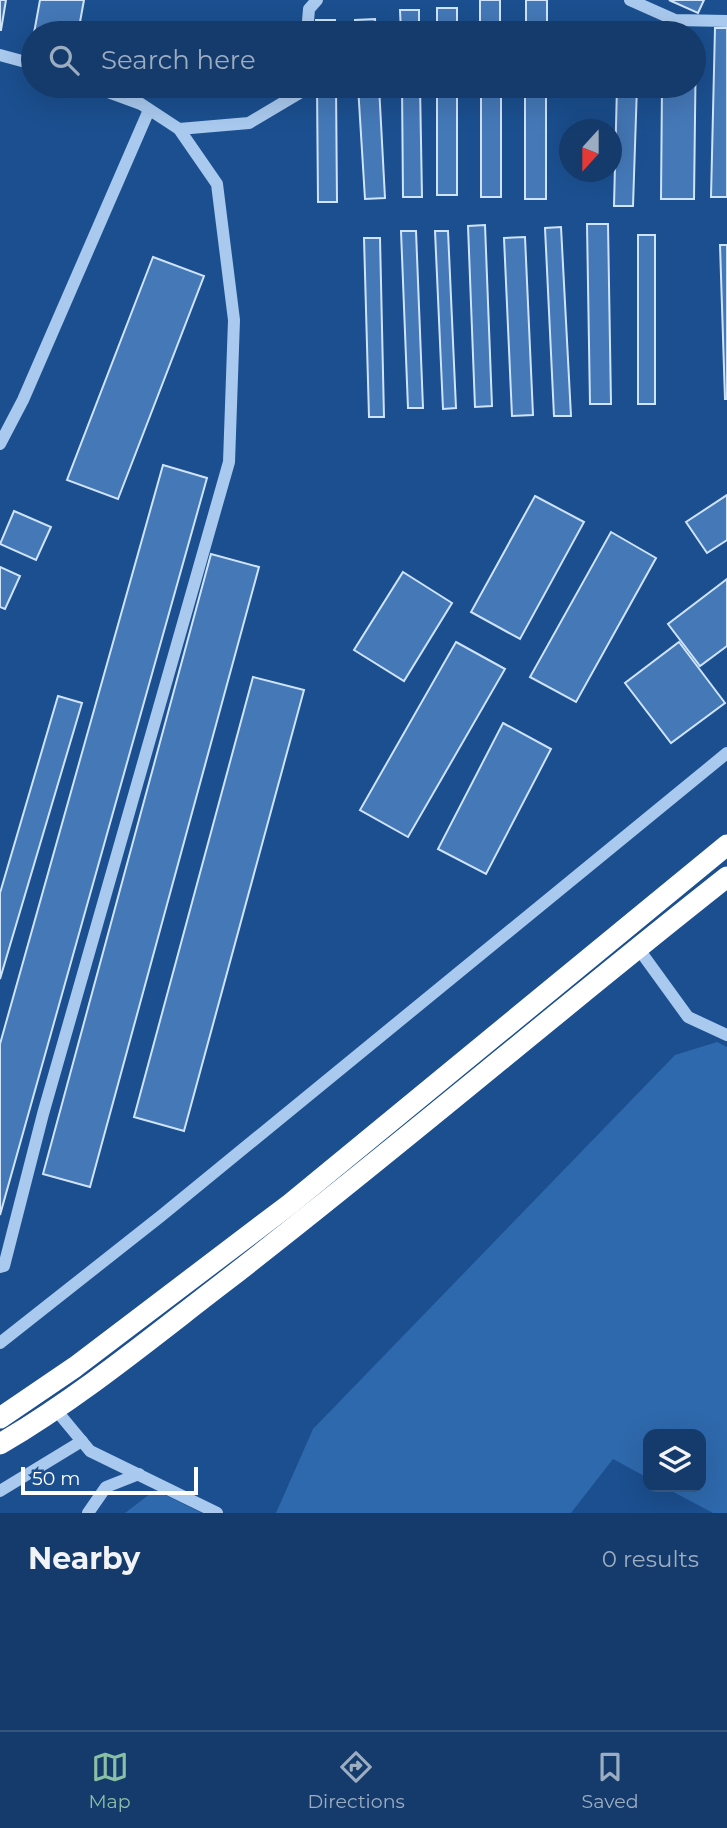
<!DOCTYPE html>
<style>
:root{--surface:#143b6b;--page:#1d4271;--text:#f1f3f6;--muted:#9dadc1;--line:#33557e;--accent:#8abfa5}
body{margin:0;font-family:Montserrat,sans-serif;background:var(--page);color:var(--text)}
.controls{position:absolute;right:21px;bottom:21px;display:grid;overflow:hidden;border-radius:14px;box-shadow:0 7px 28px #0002}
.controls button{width:63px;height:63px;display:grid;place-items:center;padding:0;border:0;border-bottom:2px solid var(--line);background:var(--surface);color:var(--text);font:35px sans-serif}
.compass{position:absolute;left:559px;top:119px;width:63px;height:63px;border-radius:50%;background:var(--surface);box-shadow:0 7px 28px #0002;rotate:201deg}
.scale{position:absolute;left:21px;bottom:18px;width:177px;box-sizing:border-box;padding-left:7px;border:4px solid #fff;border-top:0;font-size:19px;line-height:24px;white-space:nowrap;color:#fff;-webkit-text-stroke:5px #1b4f8f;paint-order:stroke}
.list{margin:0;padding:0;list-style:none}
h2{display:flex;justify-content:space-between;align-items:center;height:91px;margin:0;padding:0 28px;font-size:30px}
h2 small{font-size:23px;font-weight:400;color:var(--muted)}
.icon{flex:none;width:38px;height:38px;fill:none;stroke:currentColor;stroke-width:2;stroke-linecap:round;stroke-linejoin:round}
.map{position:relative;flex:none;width:727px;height:1513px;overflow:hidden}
.search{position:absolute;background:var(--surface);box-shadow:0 7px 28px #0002;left:21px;right:21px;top:21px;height:77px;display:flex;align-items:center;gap:18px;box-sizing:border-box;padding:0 24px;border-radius:38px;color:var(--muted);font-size:26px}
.sheet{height:217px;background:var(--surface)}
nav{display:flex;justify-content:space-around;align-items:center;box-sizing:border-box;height:98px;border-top:2px solid var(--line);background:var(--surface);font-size:19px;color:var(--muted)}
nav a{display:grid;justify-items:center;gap:4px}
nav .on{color:var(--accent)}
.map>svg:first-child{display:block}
.green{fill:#2e69ad}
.building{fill:#4478b7;stroke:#cfe3fa;stroke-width:2}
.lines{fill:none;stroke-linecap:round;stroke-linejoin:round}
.minor{stroke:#a9c9ee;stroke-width:12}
.highway{stroke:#fff;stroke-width:21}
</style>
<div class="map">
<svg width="727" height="1513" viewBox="0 0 727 1513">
<rect width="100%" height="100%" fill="#1b4f8f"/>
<!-- green -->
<g class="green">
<polygon points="717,1042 727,1047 727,1513 713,1513 664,1487 701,1487 701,1434 648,1434 648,1478 613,1459 571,1513 276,1513 313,1429 675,1055"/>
<polygon points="155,1490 202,1513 125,1513"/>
</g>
<!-- building -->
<g class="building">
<polygon points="0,0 6,0 1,30 0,30"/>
<polygon points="40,0 84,0 78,33 34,33"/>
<rect x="480" y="0" width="20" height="33"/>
<rect x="526" y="0" width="21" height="33"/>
<polygon points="669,0 704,0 698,13"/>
<rect x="437" y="8" width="20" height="25"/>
<polygon points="400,10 419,10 419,33 401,33"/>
<polygon points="375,19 376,33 355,33 355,20"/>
<rect x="316" y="20" width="19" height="13"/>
<polygon points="715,28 727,28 727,197 711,197"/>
<polygon points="694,37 696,37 694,199 661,199 662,86 694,86"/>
<polygon points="317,86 336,86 337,202 318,202"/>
<polygon points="358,86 379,86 385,198 365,199"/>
<polygon points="402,86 420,86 422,197 403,197"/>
<rect x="437" y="86" width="20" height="109"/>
<rect x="481" y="86" width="20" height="111"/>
<rect x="525" y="86" width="21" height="113"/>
<polygon points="617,86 637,86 633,206 614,206"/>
<polygon points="587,224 608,224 611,404 590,404"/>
<polygon points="485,225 492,406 475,407 468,226"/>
<polygon points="561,227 571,416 554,416 545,228"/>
<polygon points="401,231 416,231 423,408 408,408"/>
<polygon points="435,231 448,231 456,408 443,409"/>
<rect x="638" y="235" width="17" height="169"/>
<polygon points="525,237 533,415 512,416 504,238"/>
<polygon points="364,238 380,238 384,417 369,417"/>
<polygon points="720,245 727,245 727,399 725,399"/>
<polygon points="153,257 204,276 118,499 67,480"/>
<polygon points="163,465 207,478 0,1215 0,1044"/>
<polygon points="727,495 727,540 707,553 686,522"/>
<polygon points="535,496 584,522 520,639 471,612"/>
<polygon points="14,511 51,527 36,560 0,544"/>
<polygon points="611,532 656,558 576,702 530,677"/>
<polygon points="211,554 259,567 90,1187 43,1174"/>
<polygon points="0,567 20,576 5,609 0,607"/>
<polygon points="403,572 452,603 404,681 354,650"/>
<polygon points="727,579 727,646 700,666 668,624"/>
<polygon points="456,642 505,669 408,837 360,810"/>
<polygon points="679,642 725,703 671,743 625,683"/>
<polygon points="253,677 304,690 184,1131 134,1117"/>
<polygon points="58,696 82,703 0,979 0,893"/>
<polygon points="503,723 551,749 486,874 438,849"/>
</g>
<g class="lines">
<!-- minor -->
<g class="minor">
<polyline points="630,0 675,20 727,21"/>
<polyline points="307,33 309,9 317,0"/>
<polyline points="0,55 33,64"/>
<polyline points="179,129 249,123 301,92 301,86"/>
<polyline points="0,444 23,400 149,110"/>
<polyline points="638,948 688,1017 727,1035"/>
<polyline points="0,1267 4,1266 43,1114 229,462 234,320 217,184 179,129 141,104 92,86"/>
<polyline points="0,1343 161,1216 727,753"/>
<polyline points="56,1410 90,1451 217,1513"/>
<polyline points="0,1491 82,1441"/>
<polyline points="88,1513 106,1487 139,1474"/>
</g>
<!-- highway -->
<g class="highway">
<polyline points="0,1418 75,1367 290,1204 727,845"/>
<path d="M0,1444c80,-47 150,-105 223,-161 171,-132 335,-273 504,-406"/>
</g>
</g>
</svg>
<div class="controls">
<button><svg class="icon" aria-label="layers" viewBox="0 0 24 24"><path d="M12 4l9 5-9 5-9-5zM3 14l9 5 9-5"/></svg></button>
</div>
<svg class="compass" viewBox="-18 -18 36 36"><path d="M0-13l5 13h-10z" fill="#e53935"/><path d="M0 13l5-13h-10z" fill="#9dadc1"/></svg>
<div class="scale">50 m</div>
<div class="search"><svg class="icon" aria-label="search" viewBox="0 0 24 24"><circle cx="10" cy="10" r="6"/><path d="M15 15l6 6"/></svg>Search here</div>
</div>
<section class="sheet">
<h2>Nearby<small>0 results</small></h2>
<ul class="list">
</ul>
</section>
<nav>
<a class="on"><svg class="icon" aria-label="map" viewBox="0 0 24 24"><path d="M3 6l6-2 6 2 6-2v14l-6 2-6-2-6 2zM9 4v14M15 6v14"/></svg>Map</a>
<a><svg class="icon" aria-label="directions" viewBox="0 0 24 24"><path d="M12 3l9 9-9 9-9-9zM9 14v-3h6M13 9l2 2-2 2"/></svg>Directions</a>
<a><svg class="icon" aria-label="saved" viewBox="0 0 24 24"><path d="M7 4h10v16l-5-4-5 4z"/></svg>Saved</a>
</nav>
